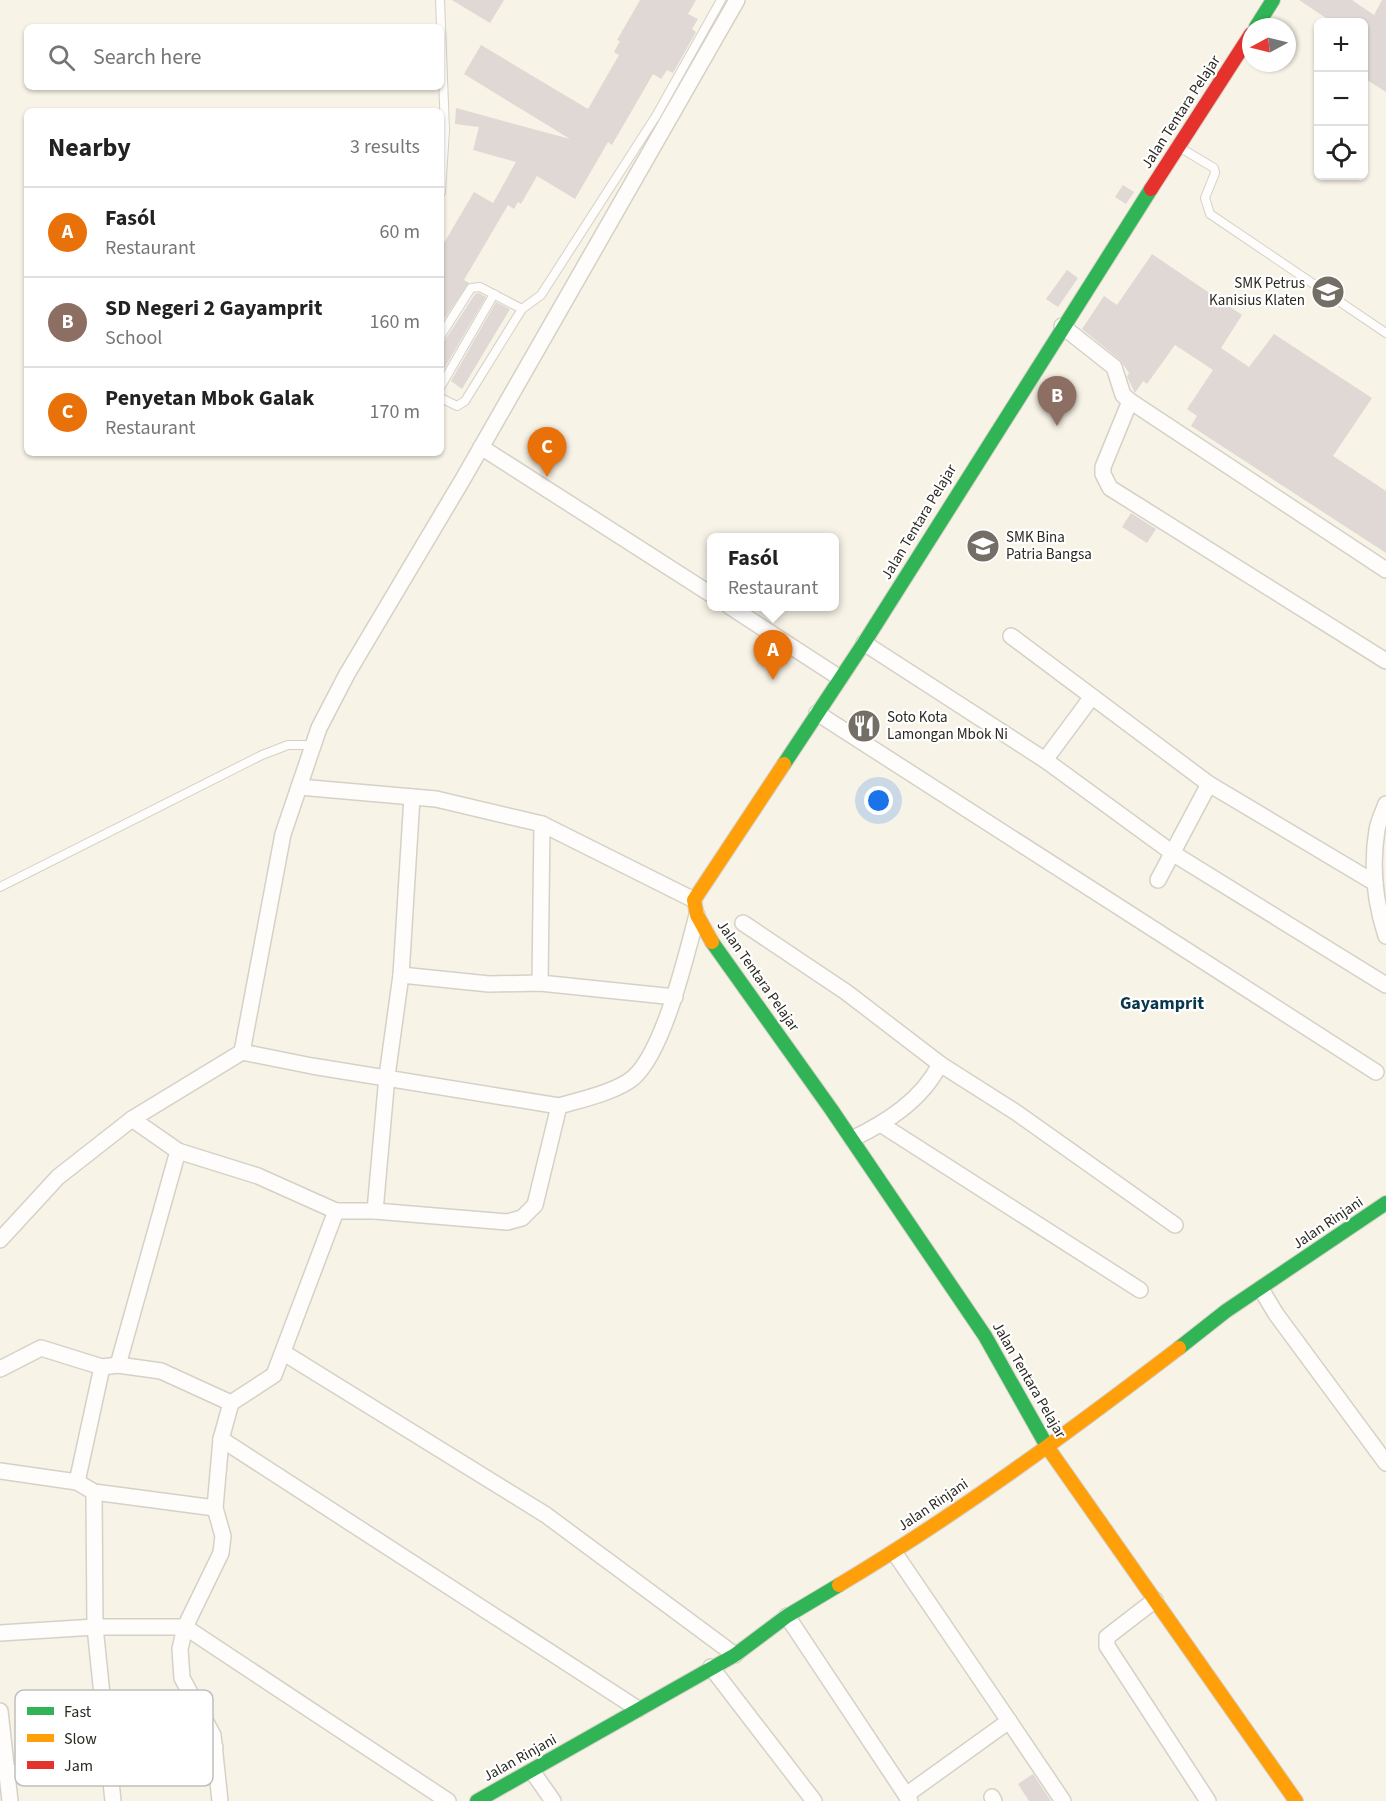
<!DOCTYPE html>
<meta charset="utf-8">
<style>
:root{--surface:#fff;--page:#f2f2f2;--text:#222;--muted:#767676;--line:#e0e0e0;--accent:#111827}
body{margin:0;font-family:"Source Sans 3",sans-serif;background:var(--page);color:var(--text)}
.controls{position:absolute;right:18px;top:18px;display:grid;overflow:hidden;border-radius:9px;box-shadow:0 2px 4px #0004}
.controls button{width:54px;height:54px;display:grid;place-items:center;padding:0;border:0;border-bottom:2px solid var(--line);background:var(--surface);color:var(--text);font:30px sans-serif}
.compass{position:absolute;left:1242px;top:18px;width:54px;height:54px;border-radius:50%;background:var(--surface);box-shadow:0 2px 4px #0004;rotate:263deg}
.you{position:absolute;left:879px;top:801px;width:21px;height:21px;margin:-15px;border:4px solid #fff;border-radius:50%;background:#1a73e8;box-shadow:0 0 0 9px #1a73e833}
.badge{display:grid;place-items:center;width:39px;height:39px;border-radius:50%;background:var(--accent);color:#fff;font-size:20px;font-weight:700}
.pin{position:absolute;translate:-50% -50px;filter:drop-shadow(0 2px 3px #0008)}
.pin::after{content:'';position:absolute;top:32px;width:21px;height:18px;background:inherit;clip-path:polygon(0 0,100% 0,50% 100%)}
.popup{position:absolute;left:707px;top:533px;width:132px;height:78px;box-sizing:border-box;display:grid;place-content:center;border-radius:9px;background:var(--surface);filter:drop-shadow(0 2px 4px #0005);font-size:20px;white-space:nowrap;color:var(--muted)}
.popup b{font-size:22px;color:var(--text)}
.popup::after{content:'';position:absolute;left:50%;top:100%;margin-left:-12px;border:12px solid transparent;border-top-color:var(--surface)}
.list{margin:0;padding:0;list-style:none}
h2{display:flex;justify-content:space-between;align-items:center;height:78px;margin:0;padding:0 24px;font-size:26px}
h2 small{font-size:20px;font-weight:400;color:var(--muted)}
.list li{display:grid;grid-template-columns:39px 1fr auto;gap:18px;align-items:center;box-sizing:border-box;height:90px;padding:0 24px;border-top:2px solid var(--line)}
.list b{display:block;font-size:22px;white-space:nowrap}
.list p{margin:0;font-size:20px;white-space:nowrap;color:var(--muted)}
.list em{font-size:20px;font-style:normal;color:var(--muted)}
.icon{flex:none;width:33px;height:33px;fill:none;stroke:currentColor;stroke-width:2;stroke-linecap:round;stroke-linejoin:round}
.map{position:relative;flex:none;width:1386px;height:1801px;overflow:hidden}
.search{position:absolute;background:var(--surface);box-shadow:0 2px 4px #0004;left:24px;top:24px;width:420px;height:66px;display:flex;align-items:center;gap:15px;box-sizing:border-box;padding:0 21px;border-radius:9px;color:var(--muted);font-size:22px}
.panel{position:absolute;background:var(--surface);box-shadow:0 2px 4px #0004;left:24px;top:108px;width:420px;height:348px;border-radius:9px}
.map>svg:first-child{display:block}
.building{fill:#dfd8d4}
.lines{fill:none;stroke-linecap:round;stroke-linejoin:round}
.lane-casing{stroke:#d5d1c7;stroke-width:10}
.street-casing{stroke:#d5d1c7;stroke-width:18}
.fast-casing{stroke:#d5d1c7;stroke-width:16}
.slow-casing{stroke:#d5d1c7;stroke-width:16}
.jam-casing{stroke:#d5d1c7;stroke-width:16}
.lane{stroke:#fefdfb;stroke-width:8}
.street{stroke:#fefdfb;stroke-width:15}
.fast{stroke:#30b455;stroke-width:14}
.slow{stroke:#ff9f0a;stroke-width:14}
.jam{stroke:#e5322d;stroke-width:14}
.labels{text-anchor:middle;dominant-baseline:central;stroke-width:4.5;stroke-linejoin:round;paint-order:stroke}
.street-label{font-size:15px;fill:#2b2820;stroke:#fff}
.poi-label{font-size:15px;fill:#2b2820;stroke:#fff;text-anchor:start}
.quarter-label{font-size:18px;font-weight:bold;fill:#09374c;stroke:#fff}
.key{fill:#fff;stroke:#bfbebc;stroke-width:1.5}
.key-label{font-size:16px;fill:#2b2820}
</style>
<div class="map">
<svg width="1386" height="1801" viewBox="0 0 1386 1801">
<rect width="100%" height="100%" fill="#f8f3e7"/>
<!-- building -->
<g class="building">
<polygon points="452,0 504,0 490,23"/>
<polygon points="640,0 696,0 688,14 698,19 692,29 696,32 673,73 667,70 661,79 653,74 612,145 608,142 575,199 537,176 521,204 518,202 514,209 508,205 464,280 469,283 445,318 441,315 441,248 474,192 493,203 516,162 473,150 479,127 455,124 456,108 570,139 464,74 481,45 588,109 619,55 614,52 620,41 617,40"/>
<polygon points="1299,0 1352,0 1374,15 1382,0 1386,0 1386,92 1364,78 1364,22 1332,22"/>
<polygon points="1123,185 1134,192 1126,204 1115,197"/>
<polygon points="1152,254 1242,315 1221,348 1249,367 1274,334 1372,398 1333,456 1386,491 1386,553 1191,426 1197,416 1187,409 1213,370 1175,345 1147,384 1143,381 1135,393 1127,377 1129,373 1120,360 1082,329 1104,296 1117,305"/>
<polygon points="1067,270 1078,278 1058,307 1046,299"/>
<polygon points="479,293 486,297 441,374 441,346 475,294"/>
<polygon points="496,302 510,309 462,389 451,381"/>
<polygon points="1131,513 1156,529 1147,543 1122,527"/>
<polygon points="1033,1774 1051,1801 1029,1801 1018,1784"/>
</g>
<g class="lines">
<!-- lane casing -->
<g class="lane-casing">
<g id="lane">
<polyline points="440,0 445,130 441,192"/>
<polyline points="1179,147 1214,168 1215,173 1205,198 1210,214 1386,333"/>
<polyline points="441,335 471,288 480,287 522,309 541,295 656,116 721,0"/>
<polyline points="441,386 494,294"/>
<polyline points="441,398 457,406 465,401 522,309"/>
<polyline points="0,887 262,755 288,745 313,745"/>
</g>
</g>
<!-- street casing -->
<g class="street-casing">
<g id="street">
<polyline points="1062,326 1114,367 1123,395 1130,401 1386,570"/>
<polyline points="1130,401 1103,467 1103,474 1110,488 1386,661"/>
<polyline points="481,447 712,595"/>
<polyline points="729,606 840,678"/>
<polyline points="1011,636 1209,784 1375,883"/>
<polyline points="864,643 1045,760 1174,854 1386,985"/>
<polyline points="817,713 1376,1072"/>
<polyline points="1045,760 1091,698"/>
<polyline points="299,787 436,799 542,824 694,900"/>
<path d="M1386,804c-3,8 -8,18 -9,26 -6,36 -2,72 9,106"/>
<polyline points="1158,880 1209,784"/>
<polyline points="743,923 846,992 940,1064 1017,1113 1175,1225"/>
<polyline points="401,975 489,984 540,983 675,997"/>
<polyline points="540,983 542,824"/>
<polyline points="242,1052 312,1066 559,1106"/>
<polyline points="132,1119 178,1151 258,1176 336,1211"/>
<polyline points="882,1125 1140,1290"/>
<path d="M852,1139c35,-17 70,-39 88,-75"/>
<polyline points="375,1211 387,1076 401,975 412,797"/>
<polyline points="0,1240 58,1177 132,1119 242,1052 283,834 319,728 347,674 463,479 737,0"/>
<polyline points="1261,1289 1276,1314 1386,1463"/>
<polyline points="284,1353 546,1515 735,1655"/>
<polyline points="118,1365 178,1151"/>
<polyline points="0,1369 41,1348 102,1367 118,1365 161,1371 231,1403"/>
<polyline points="221,1439 638,1709"/>
<polyline points="0,1471 77,1482 94,1492 215,1508"/>
<polyline points="77,1482 102,1367"/>
<polyline points="94,1492 95,1627 113,1801"/>
<polyline points="894,1552 1009,1721"/>
<polyline points="1155,1600 1107,1637 1107,1646 1208,1801"/>
<polyline points="787,1616 910,1801"/>
<polyline points="0,1633 95,1627 185,1627 448,1801"/>
<polyline points="711,1667 814,1801"/>
<polyline points="0,1711 10,1801"/>
<polyline points="532,1771 553,1801"/>
<polyline points="8,1773 108,1764 215,1747"/>
<polyline points="906,1795 1009,1721 1063,1801"/>
<polyline points="992,1797 994,1801"/>
<path d="M220,1801l-7,-66 -31,-57 -2,-29 5,-22 36,-74 2,-17 -8,-28 6,-69 10,-36 43,-28 62,-164h39l132,11 15,-4 13,-13 24,-99c21,-6 57,-14 74,-28 31,-27 53,-122 64,-163"/>
</g>
</g>
<!-- fast casing -->
<g class="fast-casing">
<g id="fast">
<polyline points="1256,27 1273,0"/>
<polyline points="784,764 864,643 1151,189"/>
<polyline points="712,942 831,1109 985,1336 1048,1448"/>
<polyline points="1179,1348 1226,1311 1386,1203"/>
<polyline points="477,1801 735,1655 787,1616 839,1585"/>
</g>
</g>
<!-- slow casing -->
<g class="slow-casing">
<g id="slow">
<polyline points="712,942 697,915 694,900 784,764"/>
<polyline points="1048,1448 1296,1801"/>
<path d="M839,1585c119,-71 230,-153 340,-237"/>
</g>
</g>
<!-- jam casing -->
<g class="jam-casing">
<polyline id="jam" points="1151,189 1251,34"/>
</g>
<!-- lane -->
<use href="#lane" class="lane"/>
<!-- street -->
<use href="#street" class="street"/>
<!-- fast -->
<use href="#fast" class="fast"/>
<!-- slow -->
<use href="#slow" class="slow"/>
<!-- jam -->
<use href="#jam" class="jam"/>
</g>
<!-- icons -->
<defs>
<g id="school-disc" transform="scale(1.725)"><circle r="9.5" fill="#736f66" stroke="#fff"/><path d="M0-5L7-2L0 1L-7-2ZM-4 1L0 2.5L4 1V4Q0 6-4 4Z" fill="#fff"/></g>
<g id="restaurant-disc" transform="scale(1.725)"><circle r="9.5" fill="#736f66" stroke="#fff"/><path d="M-5-6h1v4h1v-4h1v4h1v-4h1v5L-1.5 .5V6h-2V.5L-5-1ZM5-6V6H3V1.5H1.5Q1.5-4 5-6Z" fill="#fff"/></g>
</defs>
<g fill-rule="evenodd">
<use href="#school-disc" x="1328" y="292"/>
<use href="#school-disc" x="983" y="546"/>
<use href="#restaurant-disc" x="864" y="726"/>
</g>
<g class="labels">
<!-- street labels -->
<g class="street-label">
<text transform="translate(1181 112) rotate(-57)">Jalan Tentara Pelajar</text>
<text transform="translate(919 522) rotate(-59)">Jalan Tentara Pelajar</text>
<text transform="translate(758 976) rotate(55)">Jalan Tentara Pelajar</text>
<text transform="translate(1328 1223) rotate(-34)">Jalan Rinjani</text>
<text transform="translate(1029 1380) rotate(60)">Jalan Tentara Pelajar</text>
<text transform="translate(933 1505) rotate(-34)">Jalan Rinjani</text>
<text transform="translate(520 1758) rotate(-29)">Jalan Rinjani</text>
</g>
<!-- poi labels -->
<g class="poi-label">
<text x="1305" y="283" text-anchor="end">SMK Petrus<tspan x="1305" dy="17">Kanisius Klaten</tspan></text>
<text x="1006" y="537">SMK Bina<tspan x="1006" dy="17">Patria Bangsa</tspan></text>
<text x="887" y="717">Soto Kota<tspan x="887" dy="17">Lamongan Mbok Ni</tspan></text>
</g>
<!-- quarter labels -->
<g class="quarter-label">
<text x="1162" y="1003">Gayamprit</text>
</g>
</g>
<!-- legend -->
<rect x="15" y="1690" width="198" height="96" rx="9" class="key"/>
<rect x="27" y="1707" width="27" height="8" fill="#30b455"/>
<rect x="27" y="1734" width="27" height="8" fill="#ff9f0a"/>
<rect x="27" y="1761" width="27" height="8" fill="#e5322d"/>
<g class="key-label">
<text x="64" y="1717">Fast</text>
<text x="64" y="1744">Slow</text>
<text x="64" y="1771">Jam</text>
</g>
</svg>
<div class="controls">
<button>+</button>
<button>−</button>
<button><svg class="icon" aria-label="locate" viewBox="0 0 24 24"><circle cx="12" cy="12" r="6"/><path d="M12 2v4M12 18v4M2 12h4M18 12h4"/></svg></button>
</div>
<svg class="compass" viewBox="-18 -18 36 36"><path d="M0-13l5 13h-10z" fill="#e53935"/><path d="M0 13l5-13h-10z" fill="#767676"/></svg>
<div class="you"></div>
<div class="pin badge" style="left:773px;top:680px;background:#e8710a">A</div>
<div class="popup"><b>Fasól</b>Restaurant</div>
<div class="pin badge" style="left:1057px;top:426px;background:#8d6e63">B</div>
<div class="pin badge" style="left:547px;top:477px;background:#e8710a">C</div>
<div class="search"><svg class="icon" aria-label="search" viewBox="0 0 24 24"><circle cx="10" cy="10" r="6"/><path d="M15 15l6 6"/></svg>Search here</div>
<section class="panel">
<h2>Nearby<small>3 results</small></h2>
<ul class="list">
<li><span class="badge" style="background:#e8710a">A</span><div><b>Fasól</b><p>Restaurant</p></div><em>60 m</em></li>
<li><span class="badge" style="background:#8d6e63">B</span><div><b>SD Negeri 2 Gayamprit</b><p>School</p></div><em>160 m</em></li>
<li><span class="badge" style="background:#e8710a">C</span><div><b>Penyetan Mbok Galak</b><p>Restaurant</p></div><em>170 m</em></li>
</ul>
</section>
</div>
